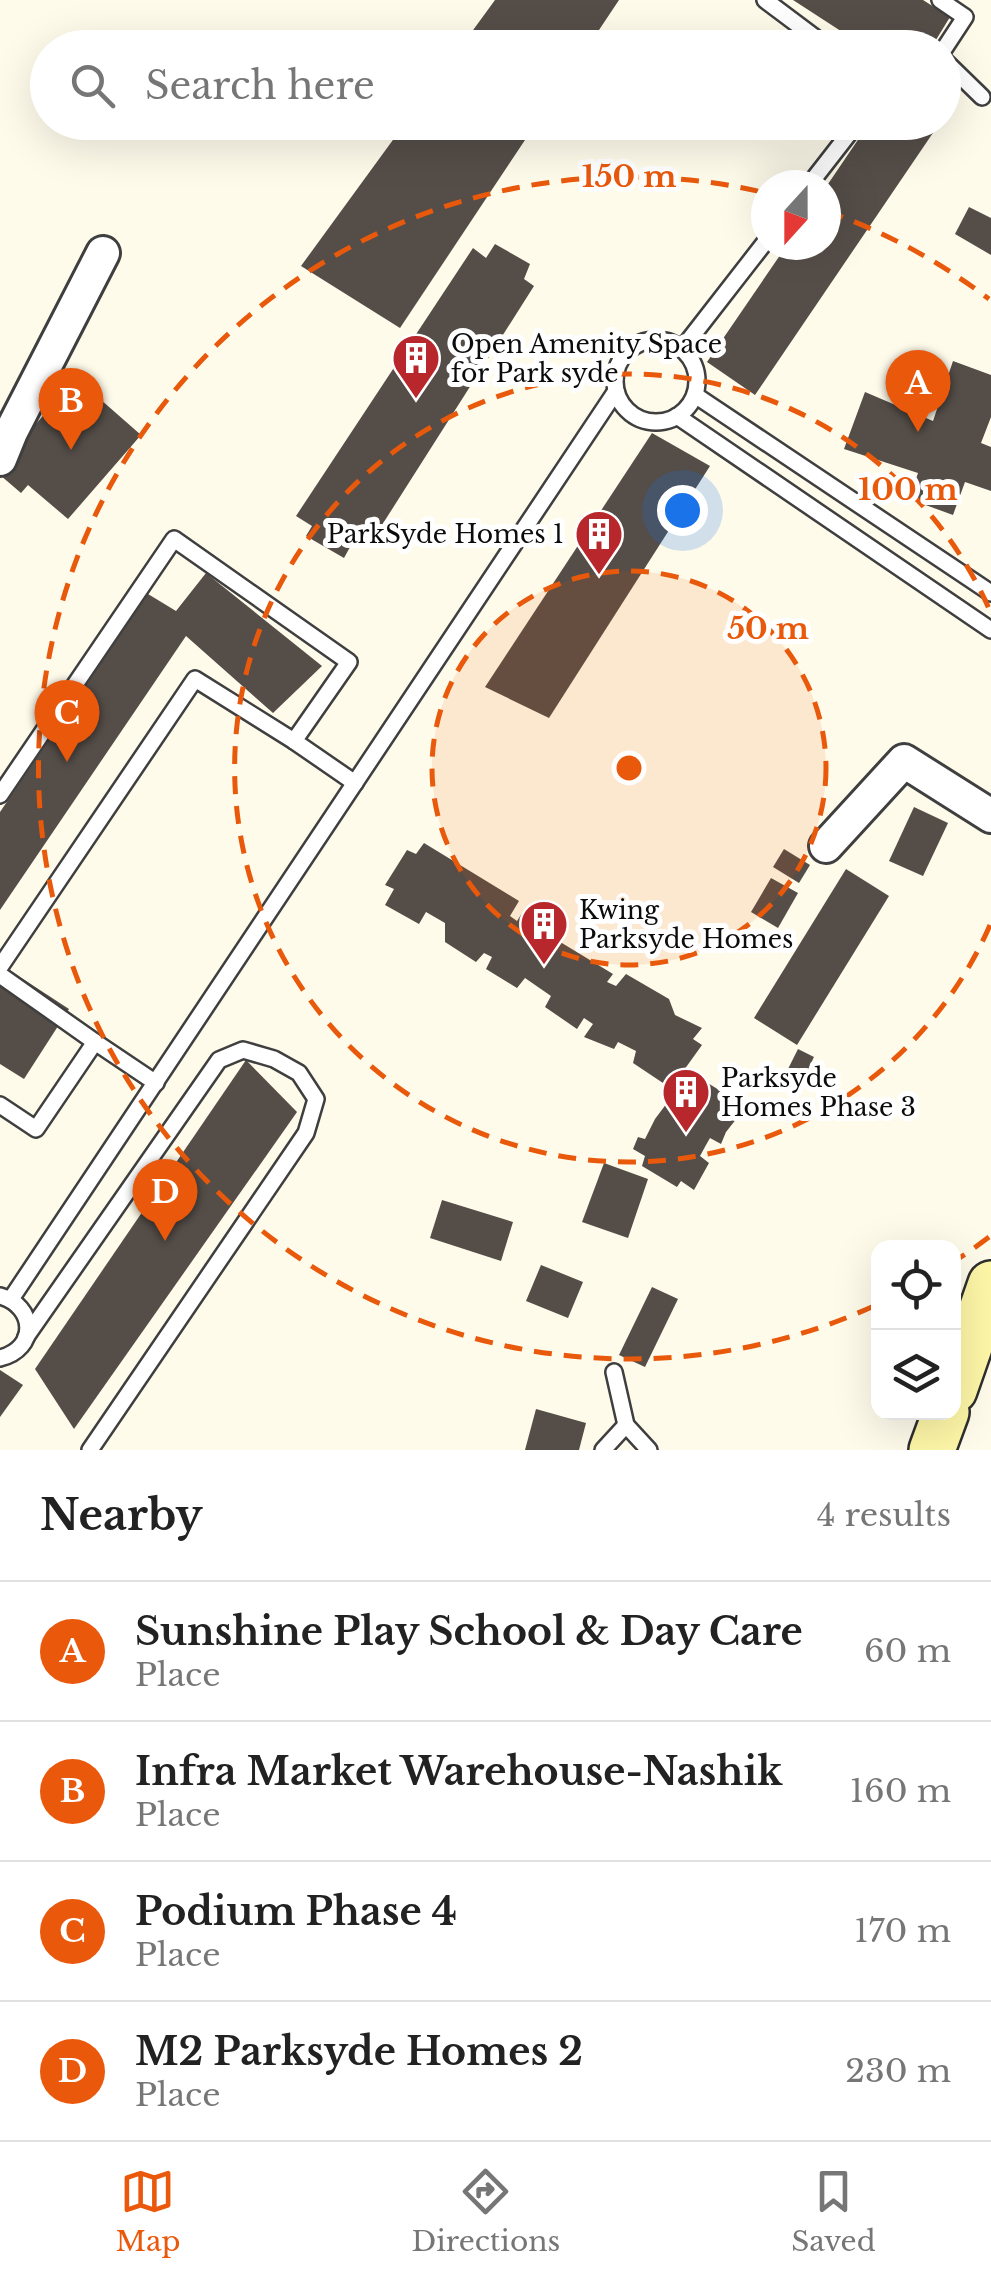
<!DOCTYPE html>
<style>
:root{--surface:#fff;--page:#f2f2f2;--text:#222;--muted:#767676;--line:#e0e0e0;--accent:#ea580c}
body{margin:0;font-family:"Libre Baskerville",serif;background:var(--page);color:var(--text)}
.controls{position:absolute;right:30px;bottom:30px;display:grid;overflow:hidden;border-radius:20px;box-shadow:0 10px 40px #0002}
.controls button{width:90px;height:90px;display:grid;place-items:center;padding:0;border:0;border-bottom:2px solid var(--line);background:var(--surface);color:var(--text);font:50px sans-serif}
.compass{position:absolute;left:751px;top:170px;width:90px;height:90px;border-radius:50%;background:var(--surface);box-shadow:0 10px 40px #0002;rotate:201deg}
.you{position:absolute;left:682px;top:510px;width:35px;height:35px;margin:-25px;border:8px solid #fff;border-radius:50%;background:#1a73e8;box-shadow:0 0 0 15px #1a73e833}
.badge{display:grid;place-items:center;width:65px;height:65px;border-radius:50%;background:var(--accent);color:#fff;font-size:32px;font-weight:700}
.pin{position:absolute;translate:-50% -82px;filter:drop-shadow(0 2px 5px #0008)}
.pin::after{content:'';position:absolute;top:52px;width:35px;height:30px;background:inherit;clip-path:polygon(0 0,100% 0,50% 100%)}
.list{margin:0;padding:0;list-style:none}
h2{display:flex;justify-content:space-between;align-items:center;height:130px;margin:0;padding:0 40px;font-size:42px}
h2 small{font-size:32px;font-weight:400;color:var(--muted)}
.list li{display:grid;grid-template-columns:65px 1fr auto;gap:30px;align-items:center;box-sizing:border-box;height:140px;padding:0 40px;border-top:2px solid var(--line)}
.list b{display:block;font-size:38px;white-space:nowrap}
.list p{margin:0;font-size:32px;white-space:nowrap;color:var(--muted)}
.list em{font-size:32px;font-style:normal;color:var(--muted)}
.icon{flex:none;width:55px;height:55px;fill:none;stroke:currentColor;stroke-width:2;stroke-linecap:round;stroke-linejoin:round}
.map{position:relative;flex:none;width:991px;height:1450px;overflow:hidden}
.search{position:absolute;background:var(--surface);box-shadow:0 10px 40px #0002;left:30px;right:30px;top:30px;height:110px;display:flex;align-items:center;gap:25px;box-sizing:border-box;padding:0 35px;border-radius:55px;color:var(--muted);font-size:38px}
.sheet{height:690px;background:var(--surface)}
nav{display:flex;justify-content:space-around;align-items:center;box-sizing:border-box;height:140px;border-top:2px solid var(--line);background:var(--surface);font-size:28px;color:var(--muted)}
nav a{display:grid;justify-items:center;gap:5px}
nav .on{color:var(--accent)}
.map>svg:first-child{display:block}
.building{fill:#544d48}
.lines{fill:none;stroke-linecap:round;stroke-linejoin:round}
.lane-casing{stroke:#3f3f3f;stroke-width:20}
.street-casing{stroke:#3f3f3f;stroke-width:38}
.secondary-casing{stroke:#2e2e2e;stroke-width:50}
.lane{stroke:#fff;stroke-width:15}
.street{stroke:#fff;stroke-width:32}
.secondary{stroke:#fdf6a7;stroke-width:45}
.ring{fill:none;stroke:#e8590c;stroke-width:5;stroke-dasharray:18 12}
.labels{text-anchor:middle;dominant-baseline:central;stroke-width:10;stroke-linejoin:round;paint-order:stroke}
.poi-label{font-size:25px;fill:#0c0c0c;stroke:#fff;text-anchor:start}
.centre{fill:#e8590c;stroke:#fff;stroke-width:5}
.ring-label{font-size:30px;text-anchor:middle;font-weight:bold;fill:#e8590c;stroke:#fff;stroke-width:10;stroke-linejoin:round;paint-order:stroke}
</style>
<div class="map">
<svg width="991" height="1450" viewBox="0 0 991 1450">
<rect width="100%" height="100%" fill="#fffbeb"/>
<!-- building -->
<g class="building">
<polygon points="495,0 619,0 587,48 460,48"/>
<polygon points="793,0 923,0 950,17 931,48 867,48"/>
<polygon points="406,122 537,122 400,328 301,266"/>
<polygon points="870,122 939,124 755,395 707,362 787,245 826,245 826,187"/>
<polygon points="969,207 991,218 991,255 955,234"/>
<polygon points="495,244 530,264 524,279 534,286 368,547 355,538 344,558 306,536 312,526 296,516 473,248 486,258"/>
<polygon points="953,361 991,375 991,417 981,443 991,447 991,491 965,482 953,515 909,499 918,473 844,449 865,392 933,421"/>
<polygon points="76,378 141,435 68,519 28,485 21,493 0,475 0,465"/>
<polygon points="652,433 710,466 549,718 485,687"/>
<polygon points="206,573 322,666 273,713 186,636 0,910 0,812 148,594 176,611"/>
<polygon points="914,807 948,823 923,876 889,861"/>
<polygon points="424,843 519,901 510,916 517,921 524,910 556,931 552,937 613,974 607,982 616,986 626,974 669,999 675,1015 702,1028 693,1039 702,1045 679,1077 672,1073 663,1083 633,1063 636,1051 618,1042 614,1049 584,1037 593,1024 584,1018 577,1029 545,1007 551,996 525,978 517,988 486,969 492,957 484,953 476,962 445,942 445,923 426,912 419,924 385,905 394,889 385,885 407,850 416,854"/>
<polygon points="784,849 810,865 799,883 773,867"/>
<polygon points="846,869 889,896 797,1045 754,1018"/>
<polygon points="771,878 798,893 778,928 751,912"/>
<polygon points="0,964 69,1009 24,1079 0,1064"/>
<polygon points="798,1049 814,1057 798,1090 781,1083"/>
<polygon points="246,1060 297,1112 74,1429 35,1369"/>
<polygon points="698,1077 732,1098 730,1106 741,1113 726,1132 721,1144 710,1138 706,1145 700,1156 709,1163 694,1190 681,1181 677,1187 642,1166 645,1156 633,1149 638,1137 645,1139 655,1119 679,1087 688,1078 695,1081"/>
<polygon points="604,1163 648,1179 628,1238 582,1222"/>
<polygon points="442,1200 513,1222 501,1261 430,1238"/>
<polygon points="541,1265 583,1282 568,1318 526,1301"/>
<polygon points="652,1287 678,1299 645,1367 619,1355"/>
<polygon points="0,1370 23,1385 0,1417"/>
<polygon points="536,1409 586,1423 579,1450 525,1450"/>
</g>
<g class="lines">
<!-- lane casing -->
<g class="lane-casing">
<g id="lane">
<polyline points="765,0 829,48"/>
<polyline points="940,0 965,17 944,49"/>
<polyline points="944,60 982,97"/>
<polyline points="809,185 858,122"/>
<circle cx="656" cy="381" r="41"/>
<polyline points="682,349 766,241"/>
<polyline points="695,395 991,593"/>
<polyline points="677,416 991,630"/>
<polyline points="0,795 174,539 349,662 294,741 355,783"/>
<polyline points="0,967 195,679 294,741"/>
<polyline points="0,975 95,1042"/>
<polyline points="0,1105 36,1129 95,1042 156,1083"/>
<path d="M0,1296c36,10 38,53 0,62"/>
<polyline points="11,1299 616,391"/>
<polyline points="26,1337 219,1060 243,1050 274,1059 299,1073 316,1099 306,1133 90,1450"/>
<polyline points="614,1372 626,1425 649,1450"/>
<polyline points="603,1450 626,1425"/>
</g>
</g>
<!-- street casing -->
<g class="street-casing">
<g id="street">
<polyline points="0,459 11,432 103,253"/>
<polyline points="826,846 904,761 991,816"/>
</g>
</g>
<!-- secondary casing -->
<g class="secondary-casing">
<g id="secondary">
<polyline points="954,1390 991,1284"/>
<polyline points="932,1450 946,1412"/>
</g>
</g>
<!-- lane -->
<use href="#lane" class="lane"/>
<!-- street -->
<use href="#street" class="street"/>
<!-- secondary -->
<use href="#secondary" class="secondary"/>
</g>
<!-- distance rings -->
<circle cx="629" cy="768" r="197" fill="#e8590c" fill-opacity=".12"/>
<g class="ring">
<circle cx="629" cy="768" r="197"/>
<path d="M990 925A394 394 0 1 1 990 611"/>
<path d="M989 1237A591 591 0 0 1 955 1261M874 1306A591 591 0 1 1 762 192M826 211A591 591 0 0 1 989 299"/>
</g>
<!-- icons -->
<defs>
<g id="building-pin" transform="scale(2.5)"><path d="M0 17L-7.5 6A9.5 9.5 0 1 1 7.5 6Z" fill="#b8272b" stroke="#fff"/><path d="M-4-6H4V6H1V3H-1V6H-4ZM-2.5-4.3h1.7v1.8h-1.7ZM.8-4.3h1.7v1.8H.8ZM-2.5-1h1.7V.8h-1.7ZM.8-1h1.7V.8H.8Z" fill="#fff"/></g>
</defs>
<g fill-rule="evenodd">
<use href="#building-pin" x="416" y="358"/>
<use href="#building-pin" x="599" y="534"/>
<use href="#building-pin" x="544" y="924"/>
<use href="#building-pin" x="686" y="1092"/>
</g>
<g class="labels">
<!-- poi labels -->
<g class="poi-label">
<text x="451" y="344">Open Amenity Space<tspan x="451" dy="29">for Park syde</tspan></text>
<text x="564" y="534" text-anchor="end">ParkSyde Homes 1</text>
<text x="579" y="910">Kwing<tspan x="579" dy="29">Parksyde Homes</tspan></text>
<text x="721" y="1078">Parksyde<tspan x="721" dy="29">Homes Phase 3</tspan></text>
</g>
</g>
<circle cx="629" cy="768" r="15" class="centre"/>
<g class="ring-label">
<text x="629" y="187">150 m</text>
<text x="908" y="500">100 m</text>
<text x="768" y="639">50 m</text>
</g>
</svg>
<div class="controls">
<button><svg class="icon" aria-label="locate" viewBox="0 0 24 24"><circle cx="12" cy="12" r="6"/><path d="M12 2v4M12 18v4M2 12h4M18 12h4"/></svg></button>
<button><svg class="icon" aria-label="layers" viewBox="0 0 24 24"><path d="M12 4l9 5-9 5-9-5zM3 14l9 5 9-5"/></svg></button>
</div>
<svg class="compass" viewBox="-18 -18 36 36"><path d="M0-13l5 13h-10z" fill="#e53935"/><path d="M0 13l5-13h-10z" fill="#767676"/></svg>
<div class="you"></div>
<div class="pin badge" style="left:918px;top:432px">A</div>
<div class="pin badge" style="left:71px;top:450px">B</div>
<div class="pin badge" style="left:67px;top:762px">C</div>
<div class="pin badge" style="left:165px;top:1241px">D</div>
<div class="search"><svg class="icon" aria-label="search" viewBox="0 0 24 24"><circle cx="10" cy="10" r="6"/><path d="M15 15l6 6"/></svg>Search here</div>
</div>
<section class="sheet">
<h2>Nearby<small>4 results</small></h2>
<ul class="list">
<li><span class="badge">A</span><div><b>Sunshine Play School &amp; Day Care</b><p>Place</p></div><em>60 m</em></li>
<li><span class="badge">B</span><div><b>Infra Market Warehouse-Nashik</b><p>Place</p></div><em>160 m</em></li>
<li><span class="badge">C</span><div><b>Podium Phase 4</b><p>Place</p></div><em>170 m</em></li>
<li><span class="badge">D</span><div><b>M2 Parksyde Homes 2</b><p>Place</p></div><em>230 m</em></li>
</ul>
</section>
<nav>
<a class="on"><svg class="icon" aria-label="map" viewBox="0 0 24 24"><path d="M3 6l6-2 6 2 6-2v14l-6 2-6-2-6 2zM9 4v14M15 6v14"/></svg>Map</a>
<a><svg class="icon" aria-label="directions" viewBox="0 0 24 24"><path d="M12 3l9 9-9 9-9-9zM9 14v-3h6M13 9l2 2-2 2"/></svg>Directions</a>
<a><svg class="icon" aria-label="saved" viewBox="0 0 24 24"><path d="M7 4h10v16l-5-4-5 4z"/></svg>Saved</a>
</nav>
